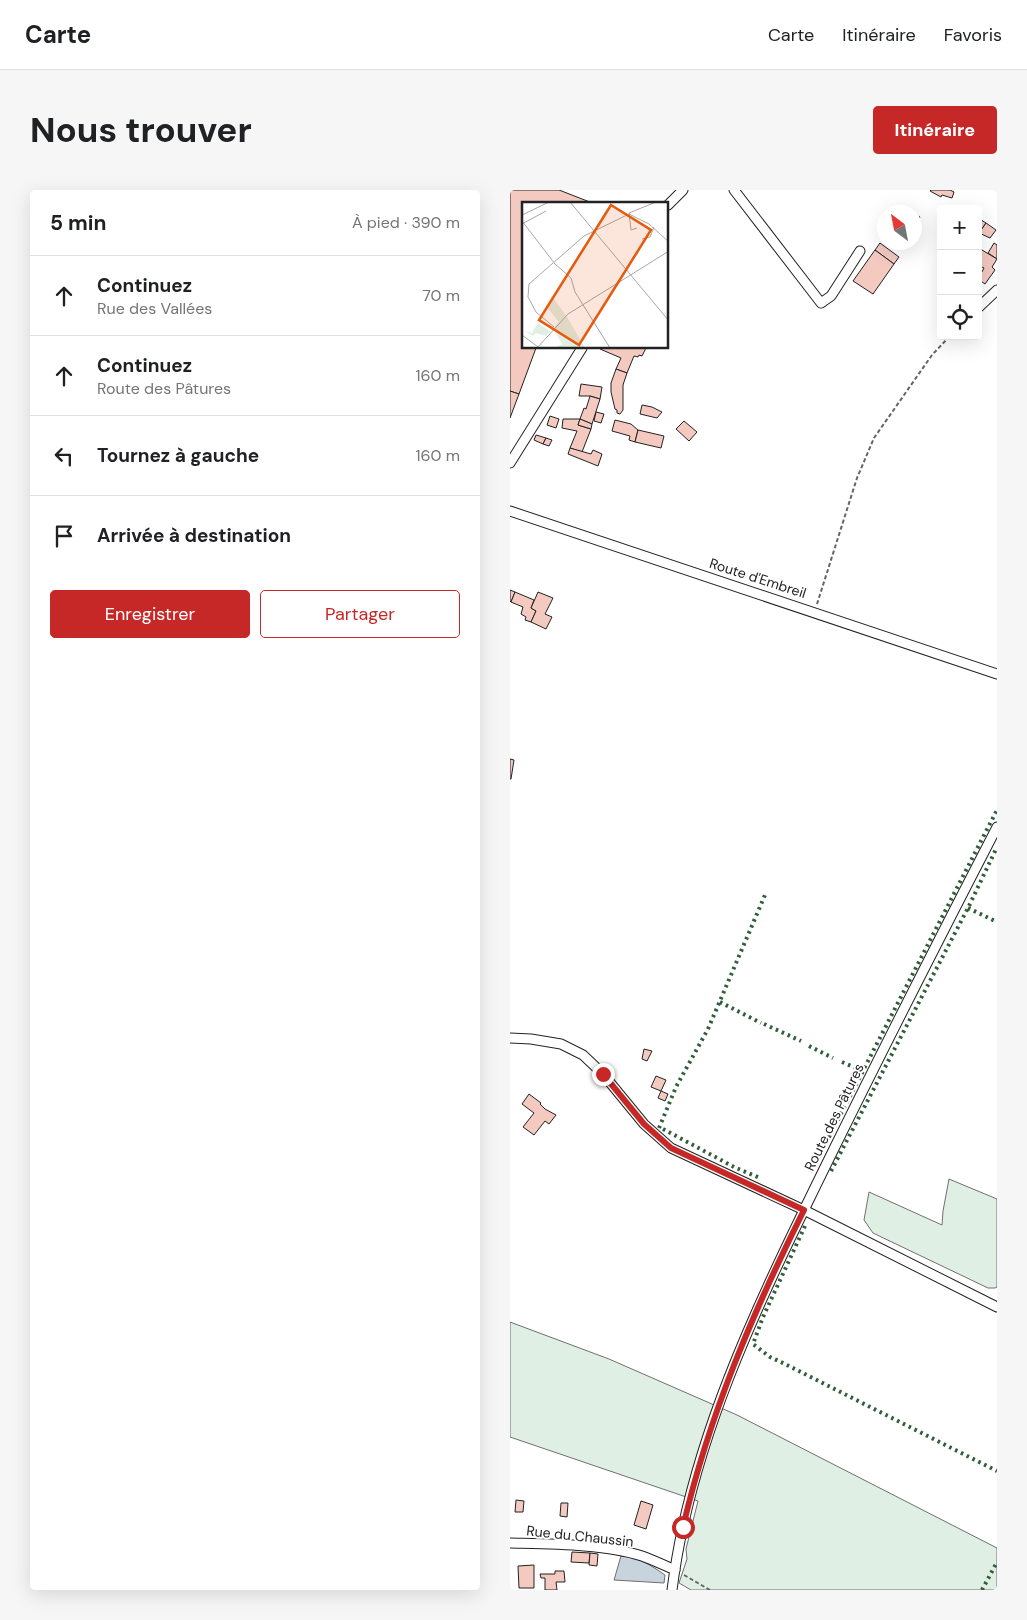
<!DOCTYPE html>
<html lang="fr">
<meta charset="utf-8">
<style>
:root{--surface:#fff;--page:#f6f6f6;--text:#202124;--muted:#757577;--line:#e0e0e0;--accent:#c62828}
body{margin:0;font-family:"DM Sans",sans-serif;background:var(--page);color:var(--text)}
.controls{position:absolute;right:15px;top:15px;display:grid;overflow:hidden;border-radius:5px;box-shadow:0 5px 20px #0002}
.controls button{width:45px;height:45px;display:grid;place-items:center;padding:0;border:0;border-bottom:1px solid var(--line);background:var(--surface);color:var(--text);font:25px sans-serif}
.compass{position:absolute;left:367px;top:15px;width:45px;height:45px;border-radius:50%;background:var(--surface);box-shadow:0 5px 20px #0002;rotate:328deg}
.stop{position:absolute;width:15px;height:15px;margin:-11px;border:4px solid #c62828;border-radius:50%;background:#fff}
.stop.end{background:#c62828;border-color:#fff;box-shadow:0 1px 5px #0008}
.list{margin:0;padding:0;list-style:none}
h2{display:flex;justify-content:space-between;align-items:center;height:65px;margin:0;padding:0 20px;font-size:21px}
h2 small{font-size:16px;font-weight:400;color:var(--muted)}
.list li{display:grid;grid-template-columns:32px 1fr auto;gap:15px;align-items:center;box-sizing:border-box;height:80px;padding:0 20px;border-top:1px solid var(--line)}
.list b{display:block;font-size:19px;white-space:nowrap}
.list p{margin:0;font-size:16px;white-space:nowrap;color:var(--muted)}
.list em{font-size:16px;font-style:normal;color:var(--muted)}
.actions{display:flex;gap:10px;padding:15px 20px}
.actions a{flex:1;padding:11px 0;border:1px solid var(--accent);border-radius:5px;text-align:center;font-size:18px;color:var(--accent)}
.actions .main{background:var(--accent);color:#fff}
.icon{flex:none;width:28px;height:28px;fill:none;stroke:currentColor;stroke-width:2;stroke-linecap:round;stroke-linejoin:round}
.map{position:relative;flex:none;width:487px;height:1400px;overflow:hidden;border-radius:5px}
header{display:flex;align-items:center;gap:30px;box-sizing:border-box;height:70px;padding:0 25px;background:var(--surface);border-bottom:1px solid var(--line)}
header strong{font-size:24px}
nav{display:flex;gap:28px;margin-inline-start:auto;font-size:18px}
.intro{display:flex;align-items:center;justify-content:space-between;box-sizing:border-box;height:120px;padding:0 30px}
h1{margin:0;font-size:35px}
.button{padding:12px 22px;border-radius:5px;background:var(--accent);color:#fff;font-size:18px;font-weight:700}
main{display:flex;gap:30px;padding:0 30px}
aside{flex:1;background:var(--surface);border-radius:5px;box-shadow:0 5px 20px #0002}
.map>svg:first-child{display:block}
.green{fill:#e0efe3;stroke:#6f6f6f}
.water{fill:#c7d3dd;stroke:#6f6f6f}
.building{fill:#f3c9c0;stroke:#222}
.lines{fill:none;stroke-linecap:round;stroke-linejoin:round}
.minor-casing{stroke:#222;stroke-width:11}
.path{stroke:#646464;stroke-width:2;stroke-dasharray:4 2.5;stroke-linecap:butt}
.minor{stroke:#fff;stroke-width:9}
.hedge{stroke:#2f5e38;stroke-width:4;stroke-dasharray:2.5 4;stroke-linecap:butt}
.route{stroke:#c62828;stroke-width:6}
.labels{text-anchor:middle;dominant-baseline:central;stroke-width:4;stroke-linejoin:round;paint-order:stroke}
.street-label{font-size:14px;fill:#222;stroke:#fff}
.inset-road{fill:none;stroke:#a7a7a7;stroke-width:1}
.view{fill:#e8590c;fill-opacity:0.15;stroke:#e8590c;stroke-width:2.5}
.inset-edge{fill:none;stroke:#222;stroke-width:2.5}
</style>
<header>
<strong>Carte</strong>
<nav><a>Carte</a><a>Itinéraire</a><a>Favoris</a></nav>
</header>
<div class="intro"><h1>Nous trouver</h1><a class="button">Itinéraire</a></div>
<main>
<aside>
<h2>5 min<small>À pied · 390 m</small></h2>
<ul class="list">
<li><svg class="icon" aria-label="ahead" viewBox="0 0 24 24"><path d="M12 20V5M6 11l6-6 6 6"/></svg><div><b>Continuez</b><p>Rue des Vallées</p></div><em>70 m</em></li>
<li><svg class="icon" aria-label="ahead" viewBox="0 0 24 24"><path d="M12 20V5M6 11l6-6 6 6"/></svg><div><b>Continuez</b><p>Route des Pâtures</p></div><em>160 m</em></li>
<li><svg class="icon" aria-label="left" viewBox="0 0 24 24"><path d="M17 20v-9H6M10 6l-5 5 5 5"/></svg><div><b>Tournez à gauche</b></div><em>160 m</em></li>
<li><svg class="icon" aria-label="arrive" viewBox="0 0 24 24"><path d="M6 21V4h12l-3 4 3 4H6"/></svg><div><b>Arrivée à destination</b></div></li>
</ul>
<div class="actions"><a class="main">Enregistrer</a><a>Partager</a></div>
</aside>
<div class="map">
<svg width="487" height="1400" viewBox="0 0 487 1400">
<rect width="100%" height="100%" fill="#fff"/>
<!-- green -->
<g class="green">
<polygon points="439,989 487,1009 487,1097 485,1098 478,1098 363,1043 354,1030 359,1002 432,1035 433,1021"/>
<polygon points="0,1132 99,1169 227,1225 487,1358 487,1400 181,1400 169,1393 177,1369 176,1359 188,1311 0,1247"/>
</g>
<!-- water -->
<path class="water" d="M111,1366c16,0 31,10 44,19l-1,8 -50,-3z"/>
<!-- building -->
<g class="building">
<polygon points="0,0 49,0 85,14 14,14 14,158 26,158 9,204 0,201"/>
<polygon points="421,0 440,0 444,2 442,8 432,5 431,7 420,1"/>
<polygon points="393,17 403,22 390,22"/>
<polygon points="404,24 410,27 404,37"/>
<polygon points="468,28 476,33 469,43 468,42"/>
<polygon points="476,33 486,40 480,48 469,43"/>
<polygon points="370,53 389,67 384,74 365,60"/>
<polygon points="484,53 487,55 487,69 478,63"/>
<polygon points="365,60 384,74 363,104 343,91"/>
<polygon points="472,60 487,69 482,77 485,80 475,94 468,89 474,78 468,75 468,65"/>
<polygon points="91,158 136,158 132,166 129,165 128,167 124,166 117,183 106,179 111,168 90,159"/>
<polygon points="106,179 117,183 113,195 113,220 110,224 107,223 107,220 105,219 101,202 101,193"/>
<polygon points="71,194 92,197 90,209 80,206 69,206"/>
<polygon points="0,201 9,204 0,228"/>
<polygon points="80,206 90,209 82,234 70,229 74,218 76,219"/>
<polygon points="132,215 142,217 152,222 147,228 130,224"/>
<polygon points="86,222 94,224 91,233 84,231"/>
<polygon points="40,226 49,229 46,238 37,235"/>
<polygon points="53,229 70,229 68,235 81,239 72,262 60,258 67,241 52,238"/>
<polygon points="70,229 82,234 81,239 68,235"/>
<polygon points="105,230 121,234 128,240 125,252 119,250 120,246 102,241"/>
<polygon points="174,231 187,242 179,251 166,239"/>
<polygon points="128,240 154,246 151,258 125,252"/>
<polygon points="26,245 36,248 33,254 24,250"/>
<polygon points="36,248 42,250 39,256 33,254"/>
<polygon points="60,258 81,264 83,260 92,264 88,276 58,264"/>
<polygon points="0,400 5,402 1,412 0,411"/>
<polygon points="5,402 24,410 21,418 26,421 21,432 15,430 16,427 11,424 13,417 1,412"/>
<polygon points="28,402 43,408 35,424 42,427 36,439 21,432 26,421 21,418"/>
<polygon points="0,569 4,570 1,589 0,589"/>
<polygon points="134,859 142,861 137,871 132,869"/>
<polygon points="146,886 156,890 151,901 141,897"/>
<polygon points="151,901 158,904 155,911 148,908"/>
<polygon points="19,904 31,913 30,914 35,919 46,925 39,934 35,931 24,945 13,937 24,923 12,914"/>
<polygon points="6,1310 14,1311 13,1322 5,1322"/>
<polygon points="131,1311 143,1315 136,1339 124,1335"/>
<polygon points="51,1313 58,1313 57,1327 50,1326"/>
<polygon points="62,1362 80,1363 79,1373 61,1372"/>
<polygon points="80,1363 88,1364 87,1376 79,1375"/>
<polygon points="24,1375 24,1398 9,1398 8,1376"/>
<polygon points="45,1381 54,1381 55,1392 46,1392 47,1400 35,1400 35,1388 31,1388 30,1384 45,1384"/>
</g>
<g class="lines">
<!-- minor casing -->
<g class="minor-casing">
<g id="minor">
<polyline points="224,0 311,113 321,106 350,61"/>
<polyline points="158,15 173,0"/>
<polyline points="468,118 487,100"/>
<polyline points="0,273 72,158"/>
<polyline points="0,321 487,484"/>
<polyline points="0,848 21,849 51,854 73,865 93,884 134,934 161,958 294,1020 487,1117"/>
<path d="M0,1353c39,1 96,1 132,13 11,4 22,9 33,14"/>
<path d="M162,1400c19,-151 87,-288 153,-423 56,-114 114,-228 172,-340"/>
</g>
</g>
<!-- path -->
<g class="path">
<polyline points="307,414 347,288 364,248 422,165 440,146"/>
<polyline points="174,1385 200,1400"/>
</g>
<!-- minor -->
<use href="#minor" class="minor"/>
<!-- hedge -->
<g class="hedge">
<polyline points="458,718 487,732"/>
<polyline points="210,812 251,833"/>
<polyline points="254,834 291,851"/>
<polyline points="299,856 323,868"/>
<polyline points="332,872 353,881"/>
<polyline points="149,938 166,897 198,839 255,705"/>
<polyline points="153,939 224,977 250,988"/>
<polyline points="321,981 458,718 487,657"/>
<polyline points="301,982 487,620"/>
<polyline points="295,1036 253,1127 243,1154 260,1167 275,1174 487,1281"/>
<polyline points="472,1400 487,1372"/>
</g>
</g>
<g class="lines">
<!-- route -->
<path class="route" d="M93,884l41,50 27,24 133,62c-51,102 -95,205 -121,317"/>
</g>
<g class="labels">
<!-- street labels -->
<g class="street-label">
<text transform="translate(248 388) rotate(18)">Route d'Embreil</text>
<text transform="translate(324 927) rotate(-64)">Route des Pâtures</text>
<text transform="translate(70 1346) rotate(6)">Rue du Chaussin</text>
</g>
</g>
<!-- overview -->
<g transform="translate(12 12)">
<rect width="146" height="146" fill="#fff"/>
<path d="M29,93l16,22 18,31h-31l8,-4 -9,-16 6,-6 -12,-15 5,-8zM16,121l12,8 -4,5 -10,-3 -3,3 -8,-5 7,2z" fill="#e0efe3"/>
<path class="inset-road" d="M48,0l99,119M0,13l27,-13M0,19l33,43 16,14 4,14 35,56M0,22l24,-13M115,26l-6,2 -2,-17 27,-11M120,37l8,-2 4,-10M32,125l-18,-15 -8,-15 1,-13 55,-48 45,-22 20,10 20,18M0,133l16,12M15,146l31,-34 101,-63"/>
<path class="view" d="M89,3l40,25 -72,115 -40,-25z"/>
<rect width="146" height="146" class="inset-edge"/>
</g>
</svg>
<div class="controls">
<button>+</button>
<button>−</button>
<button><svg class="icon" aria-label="locate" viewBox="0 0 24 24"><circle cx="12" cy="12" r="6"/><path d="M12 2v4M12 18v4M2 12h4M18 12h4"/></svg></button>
</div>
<svg class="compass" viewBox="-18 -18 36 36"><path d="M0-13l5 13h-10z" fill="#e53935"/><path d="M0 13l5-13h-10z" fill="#757577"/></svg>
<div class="stop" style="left:173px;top:1337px"></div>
<div class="stop end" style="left:93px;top:884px"></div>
</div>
</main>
